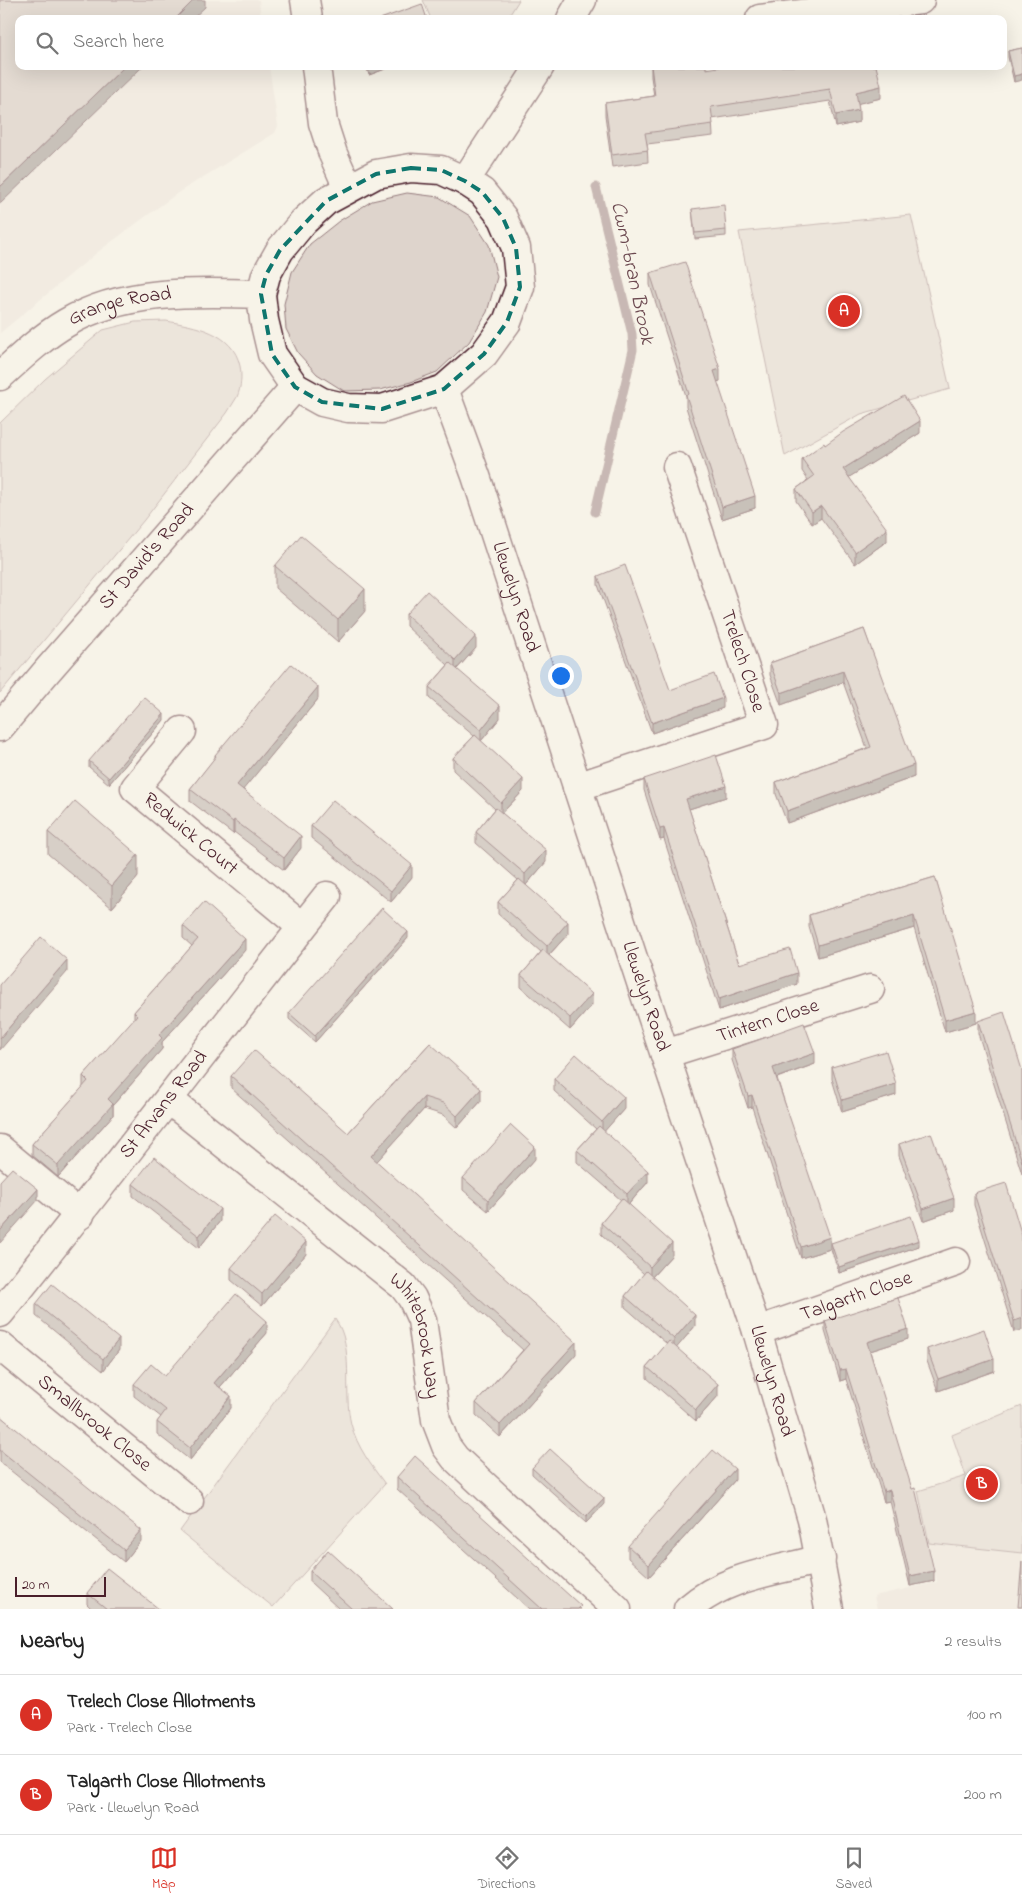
<!DOCTYPE html>
<meta charset="utf-8">
<style>
:root{--surface:#fff;--page:#f6f6f6;--text:#222;--muted:#767676;--line:#e0e0e0;--accent:#d93025}
body{margin:0;font-family:"Indie Flower",sans-serif;background:var(--page);color:var(--text)}
.scale{position:absolute;left:15px;bottom:12px;width:91px;box-sizing:border-box;padding-left:5px;border:2px solid #4a1f2b;border-top:0;font-size:14px;line-height:18px;white-space:nowrap;color:#4a1f2b;-webkit-text-stroke:4px #f7f3e8;paint-order:stroke}
.you{position:absolute;left:560px;top:675px;width:18px;height:18px;margin:-12px;border:4px solid #fff;border-radius:50%;background:#1a73e8;box-shadow:0 0 0 8px #1a73e833}
.badge{display:grid;place-items:center;width:32px;height:32px;border-radius:50%;background:var(--accent);color:#fff;font-size:16px;font-weight:700}
.pin{position:absolute;translate:-50% -50%;border:2px solid #fff;box-shadow:0 1px 5px #0006}
.list{margin:0;padding:0;list-style:none}
h2{display:flex;justify-content:space-between;align-items:center;height:65px;margin:0;padding:0 20px;font-size:21px}
h2 small{font-size:16px;font-weight:400;color:var(--muted)}
.list li{display:grid;grid-template-columns:32px 1fr auto;gap:15px;align-items:center;box-sizing:border-box;height:80px;padding:0 20px;border-top:1px solid var(--line)}
.list b{display:block;font-size:19px;white-space:nowrap}
.list p{margin:0;font-size:16px;white-space:nowrap;color:var(--muted)}
.list em{font-size:16px;font-style:normal;color:var(--muted)}
.icon{flex:none;width:28px;height:28px;fill:none;stroke:currentColor;stroke-width:2;stroke-linecap:round;stroke-linejoin:round}
.map{position:relative;flex:none;width:1022px;height:1609px;overflow:hidden}
.search{position:absolute;background:var(--surface);box-shadow:0 5px 20px #0002;left:15px;right:15px;top:15px;height:55px;display:flex;align-items:center;gap:12px;box-sizing:border-box;padding:0 18px;border-radius:10px;color:var(--muted);font-size:19px}
.sheet{height:225px;background:var(--surface)}
nav{display:flex;justify-content:space-around;align-items:center;box-sizing:border-box;height:70px;border-top:1px solid var(--line);background:var(--surface);font-size:14px;color:var(--muted)}
nav a{display:grid;justify-items:center;gap:2px}
nav .on{color:var(--accent)}
.map>svg:first-child{display:block}
.built{fill:#eae3da}
.green{fill:#ded4cc;stroke:#947a7c}
.lines{fill:none;stroke-linecap:round;stroke-linejoin:round}
.stream{stroke:#8e7275;stroke-width:9}
.minor-casing{stroke:#4a1f2b;stroke-width:31}
.minor{stroke:#f7f3e8;stroke-width:28}
.wall{fill:#afa49f;stroke:#4a1f2b}
.shaded-wall{fill:#8f8682;stroke:#4a1f2b}
.building{fill:#ccbfb9;stroke:#4a1f2b}
.marked{fill:none;stroke:#0f766e;stroke-width:4;stroke-dasharray:10 6;stroke-linejoin:round}
.labels{text-anchor:middle;dominant-baseline:central;stroke-width:4.5;stroke-linejoin:round;paint-order:stroke}
.street-label{font-size:20px;fill:#4a1f2b;stroke:#f7f3e8}
.water-label{font-size:21px;font-style:italic;fill:#6c4950;stroke:#f7f3e8}
</style>
<div class="map">
<svg width="1022" height="1609" viewBox="0 0 1022 1609">
<rect width="100%" height="100%" fill="#f7f3e8"/>
<filter id="ink" filterUnits="userSpaceOnUse"><feTurbulence type="fractalNoise" baseFrequency=".02" numOctaves="2"/><feDisplacementMap in="SourceGraphic" scale="10" xChannelSelector="R" yChannelSelector="G"/><feConvolveMatrix kernelMatrix="1 2 1 2 8 2 1 2 1" color-interpolation-filters="sRGB"/></filter>
<g filter="url(#ink)">
<!-- built -->
<g class="built">
<polygon points="0,0 259,0 261,19 19,19 19,66 269,66 278,126 275,133 179,192 99,251 0,333"/>
<polygon points="929,1543 1022,1553 1022,1609 877,1609 874,1596 937,1582"/>
</g>
<!-- green -->
<g class="green">
<polygon points="423,0 519,0 507,19 431,19"/>
<polygon points="407,193 439,197 470,216 489,245 497,277 487,312 469,342 437,372 411,382 380,390 344,391 317,374 298,353 286,329 284,304 292,272 310,244 339,221 372,201"/>
<polygon points="911,215 950,389 861,414 785,456 739,232"/>
<path d="M166,321c29,5 67,11 74,45 2,10 1,22 -3,31 -3,5 -7,11 -10,16l-83,107 -144,173v-270l45,-44 58,-49 32,-8z"/>
<path d="M335,1319c20,27 8,73 16,105 6,23 20,41 34,60l-112,123 -93,-76z"/>
<polygon points="1022,1406 1022,1553 929,1543 918,1491 966,1476 952,1435"/>
</g>
<g class="lines">
<!-- stream -->
<polyline class="stream" points="595,512 633,350 632,334 596,187"/>
<!-- minor casing -->
<g class="minor-casing">
<g id="minor">
<polyline points="305,0 308,19"/>
<polyline points="571,19 582,0"/>
<polyline points="760,19 920,0"/>
<polyline points="316,66 323,123 333,154 348,188"/>
<polygon points="411,168 441,170 465,181 482,192 503,218 516,248 520,287 507,322 484,354 444,389 382,409 348,408 322,402 295,387 272,354 264,320 261,294 266,275 280,250 303,222 326,201 376,174"/>
<polyline points="465,181 540,66"/>
<path id="s1" d="M0,376c21,-19 42,-39 66,-53 57,-34 131,-31 195,-29"/>
<path id="s2" d="M444,389l32,87 171,525 110,330 55,188 17,90"/>
<path id="s3" d="M0,727l47,-56 248,-284"/>
<path id="s4" d="M182,731l-47,57 167,139"/>
<polyline points="577,787 764,725 677,467"/>
<path id="s5" d="M665,1054l205,-65"/>
<path id="s6" d="M169,1100l234,186 9,12 10,22 14,100 10,26 9,12 162,151"/>
<polyline points="0,1149 80,1215"/>
<path id="s7" d="M0,1313c111,-137 217,-279 327,-417"/>
<path id="s8" d="M757,1331l199,-69"/>
<path id="s9" d="M0,1346l189,155"/>
<path d="M688,1609c39,-34 85,-37 133,-50"/>
</g>
</g>
<!-- minor -->
<use href="#minor" class="minor"/>
</g>
<!-- wall -->
<g class="wall">
<polygon points="1022,48 1014,82 1008,57 1008,51"/>
<polygon points="366,66 393,66 369,75"/>
<polygon points="651,66 706,69 881,98 858,103 859,122 836,127 830,101 712,119 713,136 647,144 648,162 612,167 605,115 605,103 654,96 651,77"/>
<polygon points="692,209 726,230 726,236 695,239"/>
<polygon points="650,273 720,381 717,382 755,508 722,519 686,407 686,396 650,285"/>
<polygon points="920,433 849,477 887,541 855,564 821,518 812,524 796,501 796,489 808,480 802,471 802,459 825,445"/>
<polygon points="275,566 365,611 338,642 275,588"/>
<polygon points="598,576 670,690 723,708 652,733 598,585"/>
<polygon points="406,614 476,648 457,669 500,718 481,741 523,791 502,813 546,862 526,885 568,934 549,955 592,1005 570,1030 521,987 521,975 541,952 498,914 498,902 518,880 476,843 476,832 495,809 453,770 453,758 474,736 429,698 429,687 448,665 406,626"/>
<polygon points="864,629 914,777 787,823 776,794 776,782 867,748 843,682 781,705 770,675 770,663"/>
<polygon points="318,699 243,789 301,848 284,870 234,832 233,834 190,801 190,789 215,758 215,755"/>
<polygon points="164,720 109,784 89,767 89,761"/>
<polygon points="644,779 726,797 689,809 739,964 797,984 719,1010 664,839 660,840 644,790"/>
<polygon points="311,826 412,877 391,902 311,838"/>
<polygon points="48,832 138,877 112,908 48,854"/>
<polygon points="935,877 976,1023 945,1032 914,928 818,957 809,927 809,915"/>
<polygon points="183,926 245,950 162,1042 162,1049 113,1105 113,1115 58,1177 32,1155 32,1144 83,1087 83,1076 134,1020 134,1012 192,946 183,938"/>
<polygon points="408,938 315,1042 289,1019 289,1013"/>
<polygon points="978,1021 1022,1070 1022,1174 978,1033"/>
<polygon points="773,1034 815,1064 777,1078 830,1249 801,1258 752,1107 748,1108 732,1060 732,1049 773,1035"/>
<polygon points="430,1043 481,1101 457,1128 443,1115 424,1109 376,1162 576,1354 500,1437 476,1415 476,1403 523,1350 231,1088 231,1076 348,1133"/>
<polygon points="832,1067 896,1095 842,1112 832,1079"/>
<polygon points="554,1079 624,1109 604,1131 648,1182 629,1204 672,1255 652,1277 695,1326 676,1348 718,1396 696,1421 647,1378 647,1367 667,1344 625,1307 625,1296 644,1274 601,1234 601,1223 621,1200 577,1162 577,1150 596,1129 554,1091"/>
<polygon points="899,1144 954,1210 923,1221 899,1156"/>
<polygon points="535,1159 488,1211 463,1190 463,1178"/>
<polygon points="133,1184 220,1221 199,1248 133,1196"/>
<polygon points="974,1193 1022,1236 1014,1332 974,1205"/>
<polygon points="831,1243 919,1246 839,1273 831,1249"/>
<polygon points="306,1254 262,1306 231,1280 231,1268"/>
<polygon points="36,1304 119,1350 103,1371 36,1316"/>
<polygon points="825,1321 908,1339 870,1351 934,1581 910,1586 890,1501 884,1502 846,1379 840,1381 825,1331"/>
<polygon points="267,1333 220,1387 231,1408 190,1460 157,1434 157,1422 161,1417 134,1396 134,1384 165,1376"/>
<polygon points="927,1349 994,1371 938,1391 927,1361"/>
<polygon points="0,1416 141,1541 124,1562 0,1462"/>
<polygon points="532,1468 604,1504 586,1523 532,1474"/>
<polygon points="397,1477 581,1609 529,1609 397,1489"/>
<polygon points="735,1480 649,1577 628,1558 628,1546"/>
<polygon points="310,1571 393,1609 339,1609 310,1582"/>
<polygon points="87,1593 159,1609 92,1609 87,1604"/>
</g>
<!-- shaded-wall -->
<g class="shaded-wall">
<polygon points="194,0 205,0 205,7 192,19 175,19"/>
<polygon points="125,66 143,66 0,204 0,187"/>
<polygon points="369,66 393,66 369,75"/>
<polygon points="1022,74 1022,80 1014,82 1014,76"/>
<polygon points="881,86 881,98 856,104 856,92"/>
<polygon points="859,110 859,122 836,127 836,115"/>
<polygon points="720,369 720,381 714,383 714,371"/>
<polygon points="920,421 920,433 843,481 843,469"/>
<polygon points="755,496 755,508 722,519 722,507"/>
<polygon points="821,506 821,518 812,524 812,512"/>
<polygon points="887,529 887,541 855,564 855,552"/>
<polygon points="365,589 365,611 338,642 338,620"/>
<polygon points="476,636 476,648 455,671 455,660"/>
<polygon points="843,671 843,682 781,705 781,693"/>
<polygon points="318,687 318,699 237,797 237,785"/>
<polygon points="723,698 723,708 652,733 652,723"/>
<polygon points="500,706 500,718 481,741 481,730"/>
<polygon points="164,714 164,720 109,784 109,778"/>
<polygon points="914,765 914,777 787,823 787,811"/>
<polygon points="523,779 523,791 501,814 501,803"/>
<polygon points="726,786 726,797 686,810 686,799"/>
<polygon points="234,820 234,832 233,834 233,822"/>
<polygon points="664,828 664,839 660,840 660,829"/>
<polygon points="301,836 301,848 284,870 284,858"/>
<polygon points="546,850 546,862 525,886 525,874"/>
<polygon points="138,855 138,877 112,908 112,886"/>
<polygon points="412,865 412,877 391,902 391,891"/>
<polygon points="914,916 914,928 818,957 818,945"/>
<polygon points="568,922 568,934 547,957 547,946"/>
<polygon points="408,932 408,938 315,1042 315,1036"/>
<polygon points="245,939 245,950 162,1042 162,1049 113,1105 113,1115 58,1177 58,1165 108,1099 159,1035"/>
<polygon points="67,960 67,972 0,1050 0,1038"/>
<polygon points="797,973 797,984 719,1010 719,999"/>
<polygon points="592,994 592,1005 570,1030 570,1018"/>
<polygon points="976,1011 976,1023 945,1032 945,1020"/>
<polygon points="815,1053 815,1064 773,1079 773,1068"/>
<polygon points="896,1084 896,1095 842,1112 842,1100"/>
<polygon points="481,1089 481,1101 457,1128 457,1116"/>
<polygon points="752,1095 752,1107 748,1108 748,1096"/>
<polygon points="424,1097 424,1109 371,1168 371,1156"/>
<polygon points="624,1097 624,1109 602,1134 602,1122"/>
<polygon points="535,1147 535,1159 488,1211 488,1200"/>
<polygon points="648,1171 648,1182 627,1206 627,1194"/>
<polygon points="38,1189 38,1200 0,1243 0,1231"/>
<polygon points="954,1198 954,1210 923,1221 923,1209"/>
<polygon points="220,1209 220,1221 199,1248 199,1236"/>
<polygon points="830,1237 830,1249 801,1258 801,1247"/>
<polygon points="919,1240 919,1246 839,1273 839,1267"/>
<polygon points="306,1242 306,1254 262,1306 262,1294"/>
<polygon points="672,1243 672,1255 650,1279 650,1267"/>
<polygon points="695,1315 695,1326 674,1351 674,1339"/>
<polygon points="1022,1318 1022,1330 1014,1332 1014,1321"/>
<polygon points="267,1321 267,1333 214,1394 214,1383"/>
<polygon points="908,1329 908,1339 867,1352 867,1342"/>
<polygon points="119,1339 119,1350 103,1371 103,1359"/>
<polygon points="576,1342 576,1354 500,1437 500,1425"/>
<polygon points="994,1359 994,1371 938,1391 938,1379"/>
<polygon points="846,1369 846,1379 840,1381 840,1370"/>
<polygon points="718,1384 718,1396 696,1421 696,1410"/>
<polygon points="231,1396 231,1408 190,1460 190,1448"/>
<polygon points="735,1469 735,1480 649,1577 649,1565"/>
<polygon points="890,1490 890,1501 884,1502 884,1492"/>
<polygon points="604,1498 604,1504 586,1523 586,1517"/>
<polygon points="141,1530 141,1541 124,1562 124,1550"/>
<polygon points="934,1571 934,1581 910,1586 910,1576"/>
</g>
<!-- building -->
<g class="building">
<polygon points="0,0 194,0 175,19 19,19 19,66 125,66 0,187"/>
<polygon points="422,4 427,19 380,19"/>
<polygon points="1022,48 1022,74 1014,76 1008,51"/>
<polygon points="651,66 706,66 706,69 724,66 876,66 881,86 856,92 859,110 836,115 830,89 711,107 713,124 645,133 648,150 612,155 605,103 655,96"/>
<polygon points="724,205 726,230 695,233 692,209"/>
<polygon points="685,262 720,369 714,371 755,496 722,507 686,395 689,394 650,273"/>
<polygon points="904,396 920,421 843,469 887,529 855,552 821,506 812,512 796,489 814,476 802,459 824,443 825,445 843,432"/>
<polygon points="301,535 365,589 338,620 275,566"/>
<polygon points="625,565 670,690 714,674 723,698 652,723 598,576"/>
<polygon points="427,591 476,636 455,660 406,614"/>
<polygon points="864,629 914,765 787,811 776,782 871,747 843,671 781,693 770,663"/>
<polygon points="450,663 500,706 481,730 429,687"/>
<polygon points="291,664 318,687 237,785 301,836 284,858 234,820 233,822 190,789 216,756 215,755"/>
<polygon points="144,697 164,714 109,778 89,761"/>
<polygon points="475,735 523,779 501,803 453,758"/>
<polygon points="716,755 726,786 686,799 739,964 790,949 797,973 719,999 664,828 660,829 644,779"/>
<polygon points="333,800 412,865 391,891 311,826"/>
<polygon points="75,801 138,855 112,886 48,832"/>
<polygon points="496,808 546,850 525,874 476,832"/>
<polygon points="935,877 976,1011 945,1020 914,916 818,945 809,915"/>
<polygon points="519,879 568,922 547,946 498,902"/>
<polygon points="204,902 245,939 159,1035 162,1038 108,1099 113,1104 58,1165 32,1144 88,1081 83,1076 137,1015 134,1012 198,939 183,926"/>
<polygon points="382,908 408,932 315,1036 289,1013"/>
<polygon points="41,937 67,960 0,1038 0,985"/>
<polygon points="543,950 592,994 570,1018 521,975"/>
<polygon points="1004,1012 1022,1070 1022,1162 978,1021"/>
<polygon points="804,1023 815,1053 773,1068 830,1237 801,1247 752,1095 748,1096 732,1049 773,1035 773,1034"/>
<polygon points="430,1043 481,1089 457,1116 443,1103 424,1097 371,1156 576,1342 500,1425 476,1403 529,1344 231,1076 254,1050 348,1133"/>
<polygon points="886,1051 896,1084 842,1100 832,1067"/>
<polygon points="576,1054 624,1097 602,1122 554,1079"/>
<polygon points="511,1125 535,1147 488,1200 463,1178"/>
<polygon points="599,1126 648,1171 627,1194 577,1150"/>
<polygon points="931,1133 954,1198 923,1209 899,1144"/>
<polygon points="154,1157 220,1209 199,1236 133,1184"/>
<polygon points="12,1168 38,1189 0,1231 0,1181"/>
<polygon points="1006,1183 1022,1236 1022,1318 1014,1321 974,1193"/>
<polygon points="622,1198 672,1243 650,1267 601,1223"/>
<polygon points="275,1216 306,1242 262,1294 231,1268"/>
<polygon points="911,1216 919,1240 839,1267 831,1243"/>
<polygon points="646,1271 695,1315 674,1339 625,1296"/>
<polygon points="52,1284 119,1339 103,1359 36,1304"/>
<polygon points="236,1294 267,1321 214,1383 231,1396 190,1448 157,1422 166,1410 134,1384 151,1364 165,1376"/>
<polygon points="898,1298 908,1329 867,1342 912,1489 915,1488 934,1571 910,1576 890,1490 884,1492 846,1369 840,1370 825,1321"/>
<polygon points="984,1329 994,1359 938,1379 927,1349"/>
<polygon points="669,1341 718,1384 696,1410 647,1367"/>
<polygon points="0,1416 141,1530 124,1550 0,1450"/>
<polygon points="550,1449 604,1498 586,1517 532,1468"/>
<polygon points="713,1450 735,1469 649,1565 628,1546"/>
<polygon points="415,1456 581,1606 578,1609 542,1609 397,1477"/>
<polygon points="328,1550 393,1609 352,1609 310,1571"/>
<polygon points="1022,1561 1022,1607 1018,1607"/>
<polygon points="107,1568 159,1609 107,1609 87,1593"/>
</g>
</g>
<!-- marked area -->
<path d="M0 0H1022V1609H0ZM411,168l30,2 24,11 17,11 21,26 13,30 4,39 -13,35 -23,32 -40,35 -62,20 -60,-7 -27,-15 -23,-33 -11,-60 5,-19 14,-25 46,-49 50,-27z" fill="#f7f3e8" fill-opacity=".55" fill-rule="evenodd"/>
<path class="marked" d="M411,168l30,2 24,11 17,11 21,26 13,30 4,39 -13,35 -23,32 -40,35 -62,20 -60,-7 -27,-15 -23,-33 -11,-60 5,-19 14,-25 46,-49 50,-27z"/>
<g class="labels">
<!-- street labels -->
<g class="street-label">
<text stroke="none"><textPath href="#s1" startOffset="142">Grange Road</textPath></text>
<text stroke="none"><textPath href="#s3" startOffset="225">St David's Road</textPath></text>
<text stroke="none"><textPath href="#s2" startOffset="220">Llewelyn Road</textPath></text>
<text transform="translate(742 661) rotate(72)">Trelech Close</text>
<text stroke="none"><textPath href="#s4" startOffset="146">Redwick Court</textPath></text>
<text stroke="none"><textPath href="#s2" startOffset="640">Llewelyn Road</textPath></text>
<text stroke="none"><textPath href="#s5" startOffset="108">Tintern Close</textPath></text>
<text stroke="none"><textPath href="#s7" startOffset="265">St Arvans Road</textPath></text>
<text stroke="none"><textPath href="#s8" startOffset="105">Talgarth Close</textPath></text>
<text stroke="none"><textPath href="#s6" startOffset="351">Whitebrook Way</textPath></text>
<text stroke="none"><textPath href="#s2" startOffset="1045">Llewelyn Road</textPath></text>
<text stroke="none"><textPath href="#s9" startOffset="122">Smallbrook Close</textPath></text>
</g>
<!-- water labels -->
<g class="water-label">
<text transform="translate(632 273) rotate(78)">Cwm-bran Brook</text>
</g>
</g>
</svg>
<div class="scale">20 m</div>
<div class="you"></div>
<div class="pin badge" style="left:844px;top:311px">A</div>
<div class="pin badge" style="left:982px;top:1484px">B</div>
<div class="search"><svg class="icon" aria-label="search" viewBox="0 0 24 24"><circle cx="10" cy="10" r="6"/><path d="M15 15l6 6"/></svg>Search here</div>
</div>
<section class="sheet">
<h2>Nearby<small>2 results</small></h2>
<ul class="list">
<li><span class="badge">A</span><div><b>Trelech Close Allotments</b><p>Park · Trelech Close</p></div><em>100 m</em></li>
<li><span class="badge">B</span><div><b>Talgarth Close Allotments</b><p>Park · Llewelyn Road</p></div><em>200 m</em></li>
</ul>
</section>
<nav>
<a class="on"><svg class="icon" aria-label="map" viewBox="0 0 24 24"><path d="M3 6l6-2 6 2 6-2v14l-6 2-6-2-6 2zM9 4v14M15 6v14"/></svg>Map</a>
<a><svg class="icon" aria-label="directions" viewBox="0 0 24 24"><path d="M12 3l9 9-9 9-9-9zM9 14v-3h6M13 9l2 2-2 2"/></svg>Directions</a>
<a><svg class="icon" aria-label="saved" viewBox="0 0 24 24"><path d="M7 4h10v16l-5-4-5 4z"/></svg>Saved</a>
</nav>
